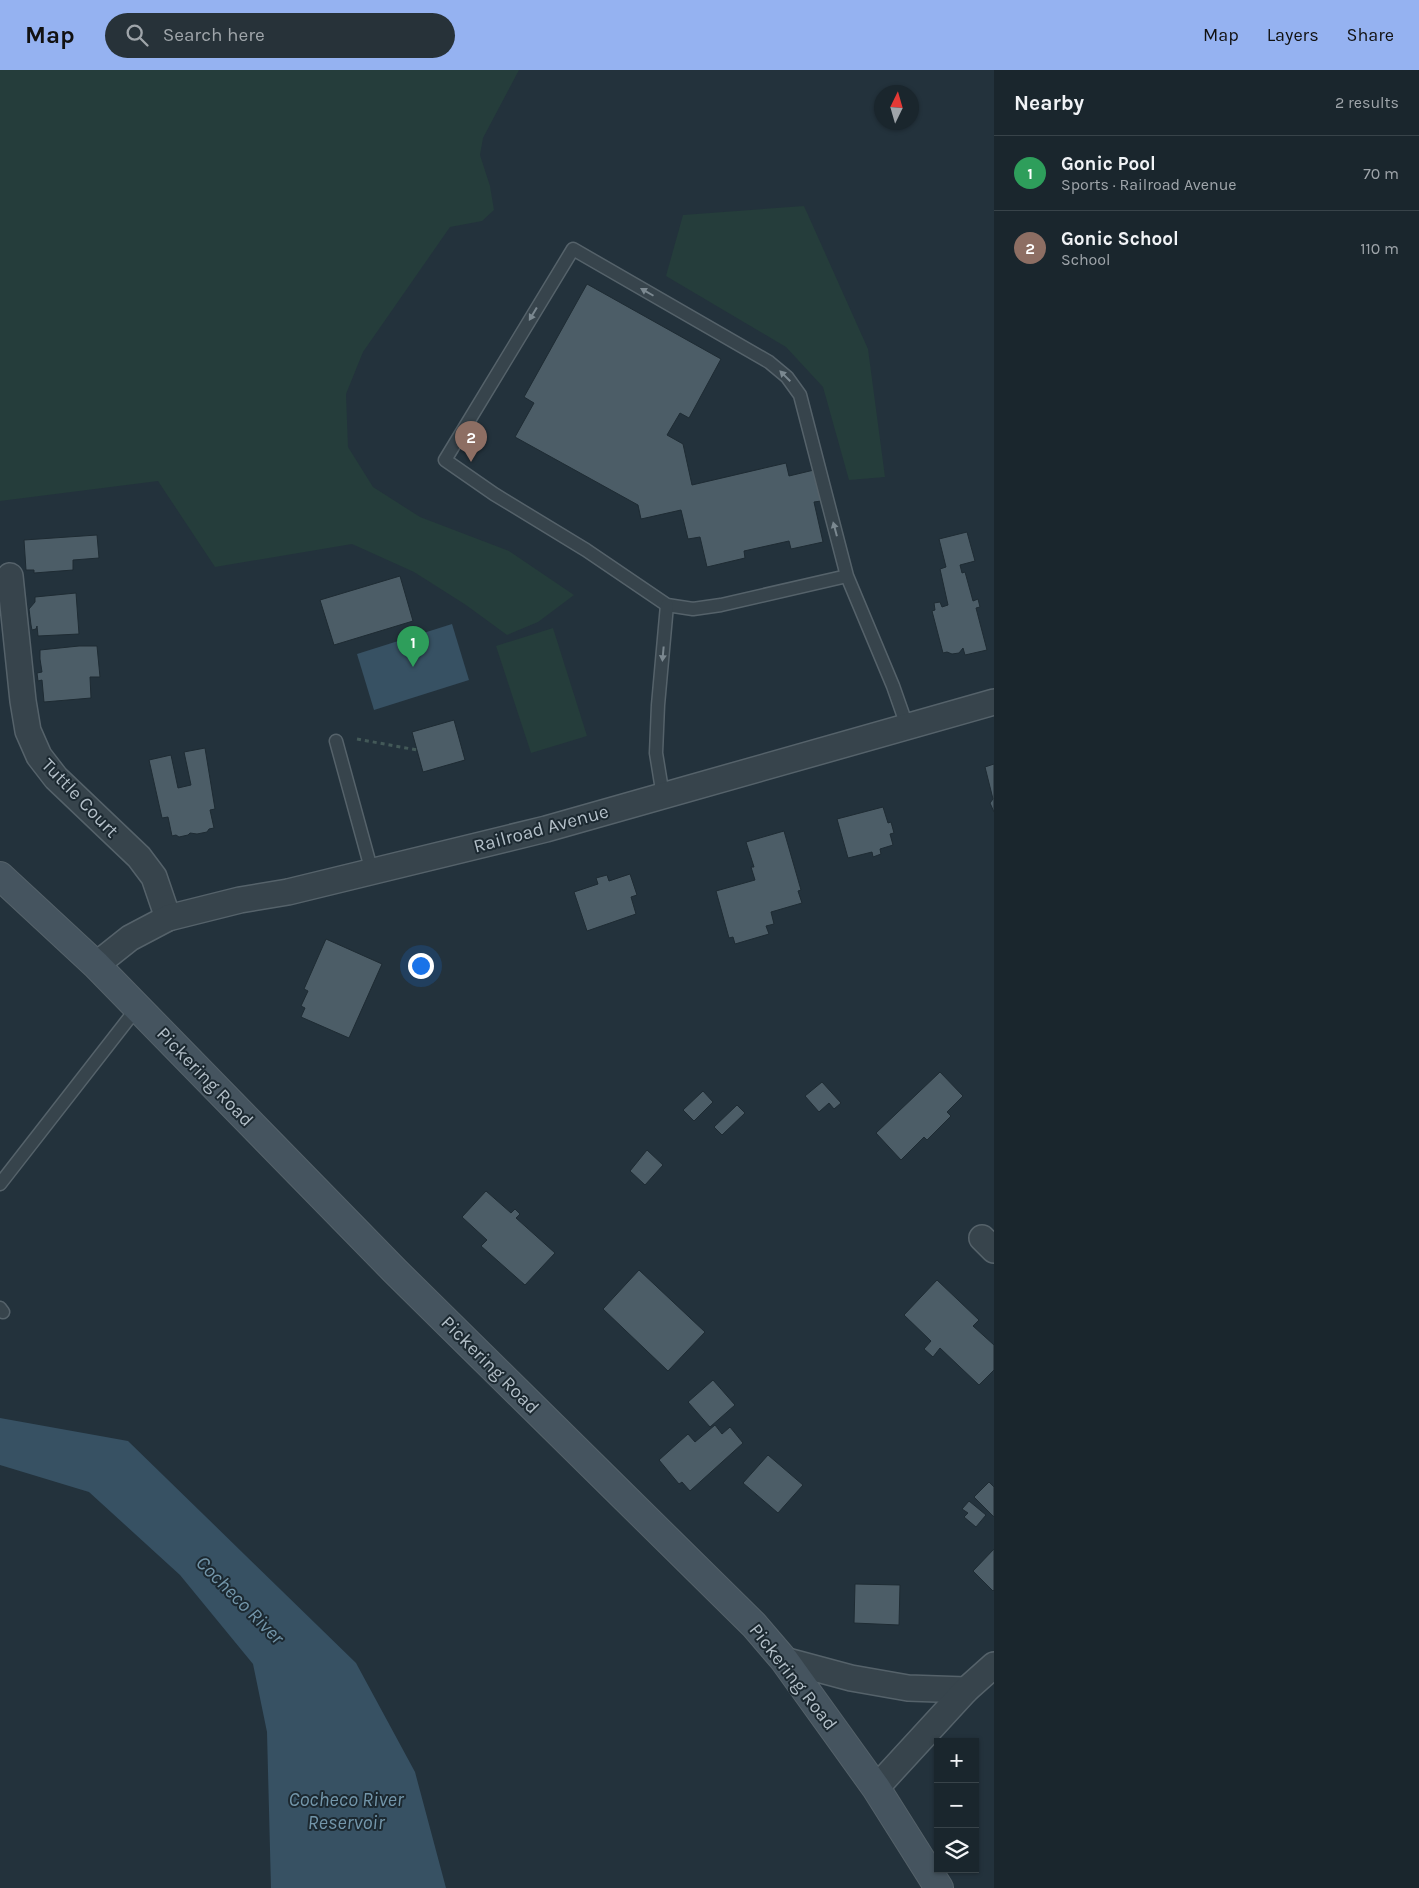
<!DOCTYPE html>
<meta charset="utf-8">
<style>
:root{--surface:#1a262d;--page:#273239;--text:#f1f3f6;--muted:#9fa5aa;--line:#384349;--accent:#95b2f1}
body{margin:0;font-family:Karla,sans-serif;background:var(--page);color:var(--text)}
.controls{position:absolute;right:15px;bottom:15px;display:grid;overflow:hidden;border-radius:0px;box-shadow:0 1px 4px #0004}
.controls button{width:45px;height:45px;display:grid;place-items:center;padding:0;border:0;border-bottom:1px solid var(--line);background:var(--surface);color:var(--text);font:25px sans-serif}
.compass{position:absolute;left:874px;top:15px;width:45px;height:45px;border-radius:50%;background:var(--surface);box-shadow:0 1px 4px #0004;rotate:5deg}
.you{position:absolute;left:420px;top:895px;width:18px;height:18px;margin:-12px;border:4px solid #fff;border-radius:50%;background:#1a73e8;box-shadow:0 0 0 8px #1a73e833}
.badge{display:grid;place-items:center;width:32px;height:32px;border-radius:50%;background:var(--accent);color:#fff;font-size:16px;font-weight:700}
.pin{position:absolute;translate:-50% -41px;filter:drop-shadow(0 1px 2px #0008)}
.pin::after{content:'';position:absolute;top:26px;width:18px;height:15px;background:inherit;clip-path:polygon(0 0,100% 0,50% 100%)}
.list{margin:0;padding:0;list-style:none}
h2{display:flex;justify-content:space-between;align-items:center;height:65px;margin:0;padding:0 20px;font-size:21px}
h2 small{font-size:16px;font-weight:400;color:var(--muted)}
.list li{display:grid;grid-template-columns:32px 1fr auto;gap:15px;align-items:center;box-sizing:border-box;height:75px;padding:0 20px;border-top:1px solid var(--line)}
.list b{display:block;font-size:19px;white-space:nowrap}
.list p{margin:0;font-size:16px;white-space:nowrap;color:var(--muted)}
.list em{font-size:16px;font-style:normal;color:var(--muted)}
.icon{flex:none;width:28px;height:28px;fill:none;stroke:currentColor;stroke-width:2;stroke-linecap:round;stroke-linejoin:round}
.map{position:relative;flex:none;width:994px;height:1818px;overflow:hidden}
header{display:flex;align-items:center;gap:30px;box-sizing:border-box;height:70px;padding:0 25px;background:var(--accent);color:#111}
header strong{font-size:24px}
nav{display:flex;gap:28px;margin-inline-start:auto;font-size:18px}
.search{width:350px;height:45px;background:var(--page);display:flex;align-items:center;gap:12px;box-sizing:border-box;padding:0 18px;border-radius:28px;color:var(--muted);font-size:19px}
main{display:flex}
aside{flex:1;background:var(--surface)}
.map>svg:first-child{display:block}
.green{fill:#253d3b}
.water{fill:#375163}
.building{fill:#4c5d67;stroke:#1e2b33}
.lines{fill:none;stroke-linecap:round;stroke-linejoin:round}
.lane-casing{stroke:#55626a;stroke-width:15}
.street-casing{stroke:#55626a;stroke-width:28}
.secondary-casing{stroke:#55626a;stroke-width:30}
.path{stroke:#435958;stroke-width:3;stroke-dasharray:4 4;stroke-linecap:butt}
.lane{stroke:#37444c;stroke-width:12}
.street{stroke:#37444c;stroke-width:25}
.secondary{stroke:#45545f;stroke-width:28}
.oneway{fill:#7b8890}
.labels{text-anchor:middle;dominant-baseline:central;stroke-width:4;stroke-linejoin:round;paint-order:stroke}
.street-label{font-size:19px;fill:#b3bfc8;stroke:#1c2931}
.water-label{font-size:20px;font-style:italic;fill:#7396aa;stroke:#1c2931}
</style>
<header>
<strong>Map</strong>
<div class="search"><svg class="icon" aria-label="search" viewBox="0 0 24 24"><circle cx="10" cy="10" r="6"/><path d="M15 15l6 6"/></svg>Search here</div>
<nav><a>Map</a><a>Layers</a><a>Share</a></nav>
</header>
<main>
<div class="map">
<svg width="994" height="1818" viewBox="0 0 994 1818">
<rect width="100%" height="100%" fill="#23323c"/>
<!-- green -->
<g class="green">
<polygon points="0,0 519,0 483,68 480,85 490,116 494,140 482,151 450,157 363,282 346,324 348,377 373,417 420,447 509,481 574,525 538,552 507,565 466,535 414,502 352,474 215,497 158,411 0,431"/>
<polygon points="804,136 868,279 885,407 849,410 823,317 786,277 666,206 683,145"/>
<polygon points="553,558 587,666 531,683 496,576"/>
</g>
<!-- water -->
<g class="water">
<polygon points="452,554 469,610 374,640 357,584"/>
<polygon points="0,1348 128,1371 356,1593 415,1702 446,1818 271,1818 267,1662 253,1594 180,1505 89,1422 0,1395"/>
</g>
<!-- building -->
<g class="building">
<polygon points="587,214 721,289 689,348 680,343 667,365 683,374 692,415 786,393 789,406 814,400 821,431 814,432 823,472 791,479 789,471 744,481 745,488 707,497 700,467 688,469 681,440 641,449 638,435 515,367 534,333 524,327"/>
<polygon points="967,462 975,491 960,495 962,503 965,502 973,531 978,529 980,537 976,538 987,580 965,585 963,578 959,583 952,584 947,582 943,583 932,541 935,540 934,533 940,532 942,537 948,535 940,499 946,497 939,469"/>
<polygon points="97,465 99,488 73,490 73,500 34,503 34,500 26,500 24,470"/>
<polygon points="400,506 413,551 334,575 320,530"/>
<polygon points="76,523 79,564 38,566 37,556 36,559 32,560 31,555 29,539 35,532 35,527"/>
<polygon points="79,576 97,576 100,607 90,607 91,628 44,632 42,610 38,611 37,603 42,602 40,589 40,580"/>
<polygon points="454,650 465,690 423,702 412,662"/>
<polygon points="205,678 215,739 210,740 214,758 209,759 207,762 197,764 190,763 188,765 179,767 176,765 172,766 168,747 162,748 149,690 171,685 178,718 191,715 184,682"/>
<polygon points="994,694 994,742 990,733 993,729 985,697"/>
<polygon points="883,737 888,753 891,752 894,763 890,764 893,775 880,779 881,784 873,787 872,782 848,788 837,749"/>
<polygon points="784,761 801,820 798,821 802,833 771,842 774,854 766,856 769,864 735,874 733,867 729,868 716,821 755,810 751,797 754,797 746,772"/>
<polygon points="630,804 637,825 631,827 636,844 587,861 574,822 598,814 596,808 607,805 609,811"/>
<polygon points="326,869 382,894 349,968 301,947 305,938 301,936 308,921 304,919"/>
<polygon points="940,1002 963,1026 947,1042 951,1046 927,1070 924,1067 901,1090 876,1063"/>
<polygon points="822,1012 841,1033 834,1039 829,1033 819,1042 805,1026"/>
<polygon points="703,1021 713,1032 694,1051 683,1040"/>
<polygon points="737,1035 745,1043 722,1065 714,1057"/>
<polygon points="647,1080 663,1095 645,1115 630,1101"/>
<polygon points="486,1121 511,1143 515,1139 520,1144 516,1148 555,1183 525,1215 481,1176 487,1170 462,1147"/>
<polygon points="639,1200 705,1262 668,1301 603,1239"/>
<polygon points="937,1210 979,1250 973,1256 994,1275 994,1300 979,1315 940,1278 933,1287 924,1279 931,1271 904,1245"/>
<polygon points="713,1310 735,1335 710,1357 688,1332"/>
<polygon points="715,1355 722,1364 730,1357 743,1373 690,1421 682,1412 679,1414 659,1390 688,1364 695,1372"/>
<polygon points="768,1385 803,1415 778,1443 743,1413"/>
<polygon points="989,1412 994,1417 994,1447 974,1427"/>
<polygon points="969,1431 986,1445 976,1457 964,1447 968,1443 962,1439"/>
<polygon points="994,1479 994,1520 993,1521 973,1501"/>
<polygon points="855,1514 900,1515 899,1555 854,1553"/>
</g>
<g class="lines">
<!-- lane casing -->
<g class="lane-casing">
<g id="lane">
<polyline points="847,506 721,535 693,539 667,535 586,480 494,424 445,390 573,179 769,292 787,307 800,325 847,506 893,616 907,656"/>
<polyline points="336,671 372,802"/>
<polyline points="663,726 656,683 658,635 667,535"/>
<polyline points="0,1114 137,938"/>
<polyline points="0,1238 3,1242"/>
</g>
</g>
<!-- street casing -->
<g class="street-casing">
<g id="street">
<polyline points="10,506 23,631 28,661 39,686 56,708 139,787 154,807 168,848"/>
<polyline points="96,895 130,868 168,848 240,830 288,822 546,759 994,632"/>
<polyline points="982,1168 994,1180"/>
<polyline points="784,1590 851,1608 908,1618 966,1620"/>
<polyline points="876,1718 966,1620 994,1595"/>
</g>
</g>
<!-- secondary casing -->
<g class="secondary-casing">
<polyline id="secondary" points="0,806 96,895 395,1201 754,1555 784,1590 876,1718 939,1818"/>
</g>
<!-- path -->
<polyline class="path" points="357,669 417,680"/>
<!-- lane -->
<use href="#lane" class="lane"/>
<!-- street -->
<use href="#street" class="street"/>
<!-- secondary -->
<use href="#secondary" class="secondary"/>
</g>
<!-- one-way arrows -->
<defs><path id="oneway-solid" d="M-6-.8H1V-3.2L6.5 0L1 3.2V.8H-6Z" transform="scale(1.25)"/></defs>
<g class="oneway">
<use href="#oneway-solid" transform="translate(647 222) rotate(-150)"/>
<use href="#oneway-solid" transform="translate(533 244) rotate(121)"/>
<use href="#oneway-solid" transform="translate(785 306) rotate(-135)"/>
<use href="#oneway-solid" transform="translate(835 459) rotate(-105)"/>
<use href="#oneway-solid" transform="translate(663 584) rotate(95)"/>
</g>
<g class="labels">
<!-- street labels -->
<g class="street-label">
<text transform="translate(80 728) rotate(46)">Tuttle Court</text>
<text transform="translate(541 759) rotate(-15)">Railroad Avenue</text>
<text transform="translate(205 1007) rotate(46)">Pickering Road</text>
<text transform="translate(490 1295) rotate(45)">Pickering Road</text>
<text transform="translate(793 1607) rotate(52)">Pickering Road</text>
</g>
<!-- water labels -->
<g class="water-label">
<text transform="translate(240 1530) rotate(45)">Cocheco River</text>
<text x="346" y="1729">Cocheco River<tspan x="346" dy="23">Reservoir</tspan></text>
</g>
</g>
</svg>
<div class="controls">
<button>+</button>
<button>−</button>
<button><svg class="icon" aria-label="layers" viewBox="0 0 24 24"><path d="M12 4l9 5-9 5-9-5zM3 14l9 5 9-5"/></svg></button>
</div>
<svg class="compass" viewBox="-18 -18 36 36"><path d="M0-13l5 13h-10z" fill="#e53935"/><path d="M0 13l5-13h-10z" fill="#9fa5aa"/></svg>
<div class="you"></div>
<div class="pin badge" style="left:413px;top:597px;background:#2e9e5b">1</div>
<div class="pin badge" style="left:471px;top:392px;background:#8d6e63">2</div>
</div>
<aside>
<h2>Nearby<small>2 results</small></h2>
<ul class="list">
<li><span class="badge" style="background:#2e9e5b">1</span><div><b>Gonic Pool</b><p>Sports · Railroad Avenue</p></div><em>70 m</em></li>
<li><span class="badge" style="background:#8d6e63">2</span><div><b>Gonic School</b><p>School</p></div><em>110 m</em></li>
</ul>
</aside>
</main>
